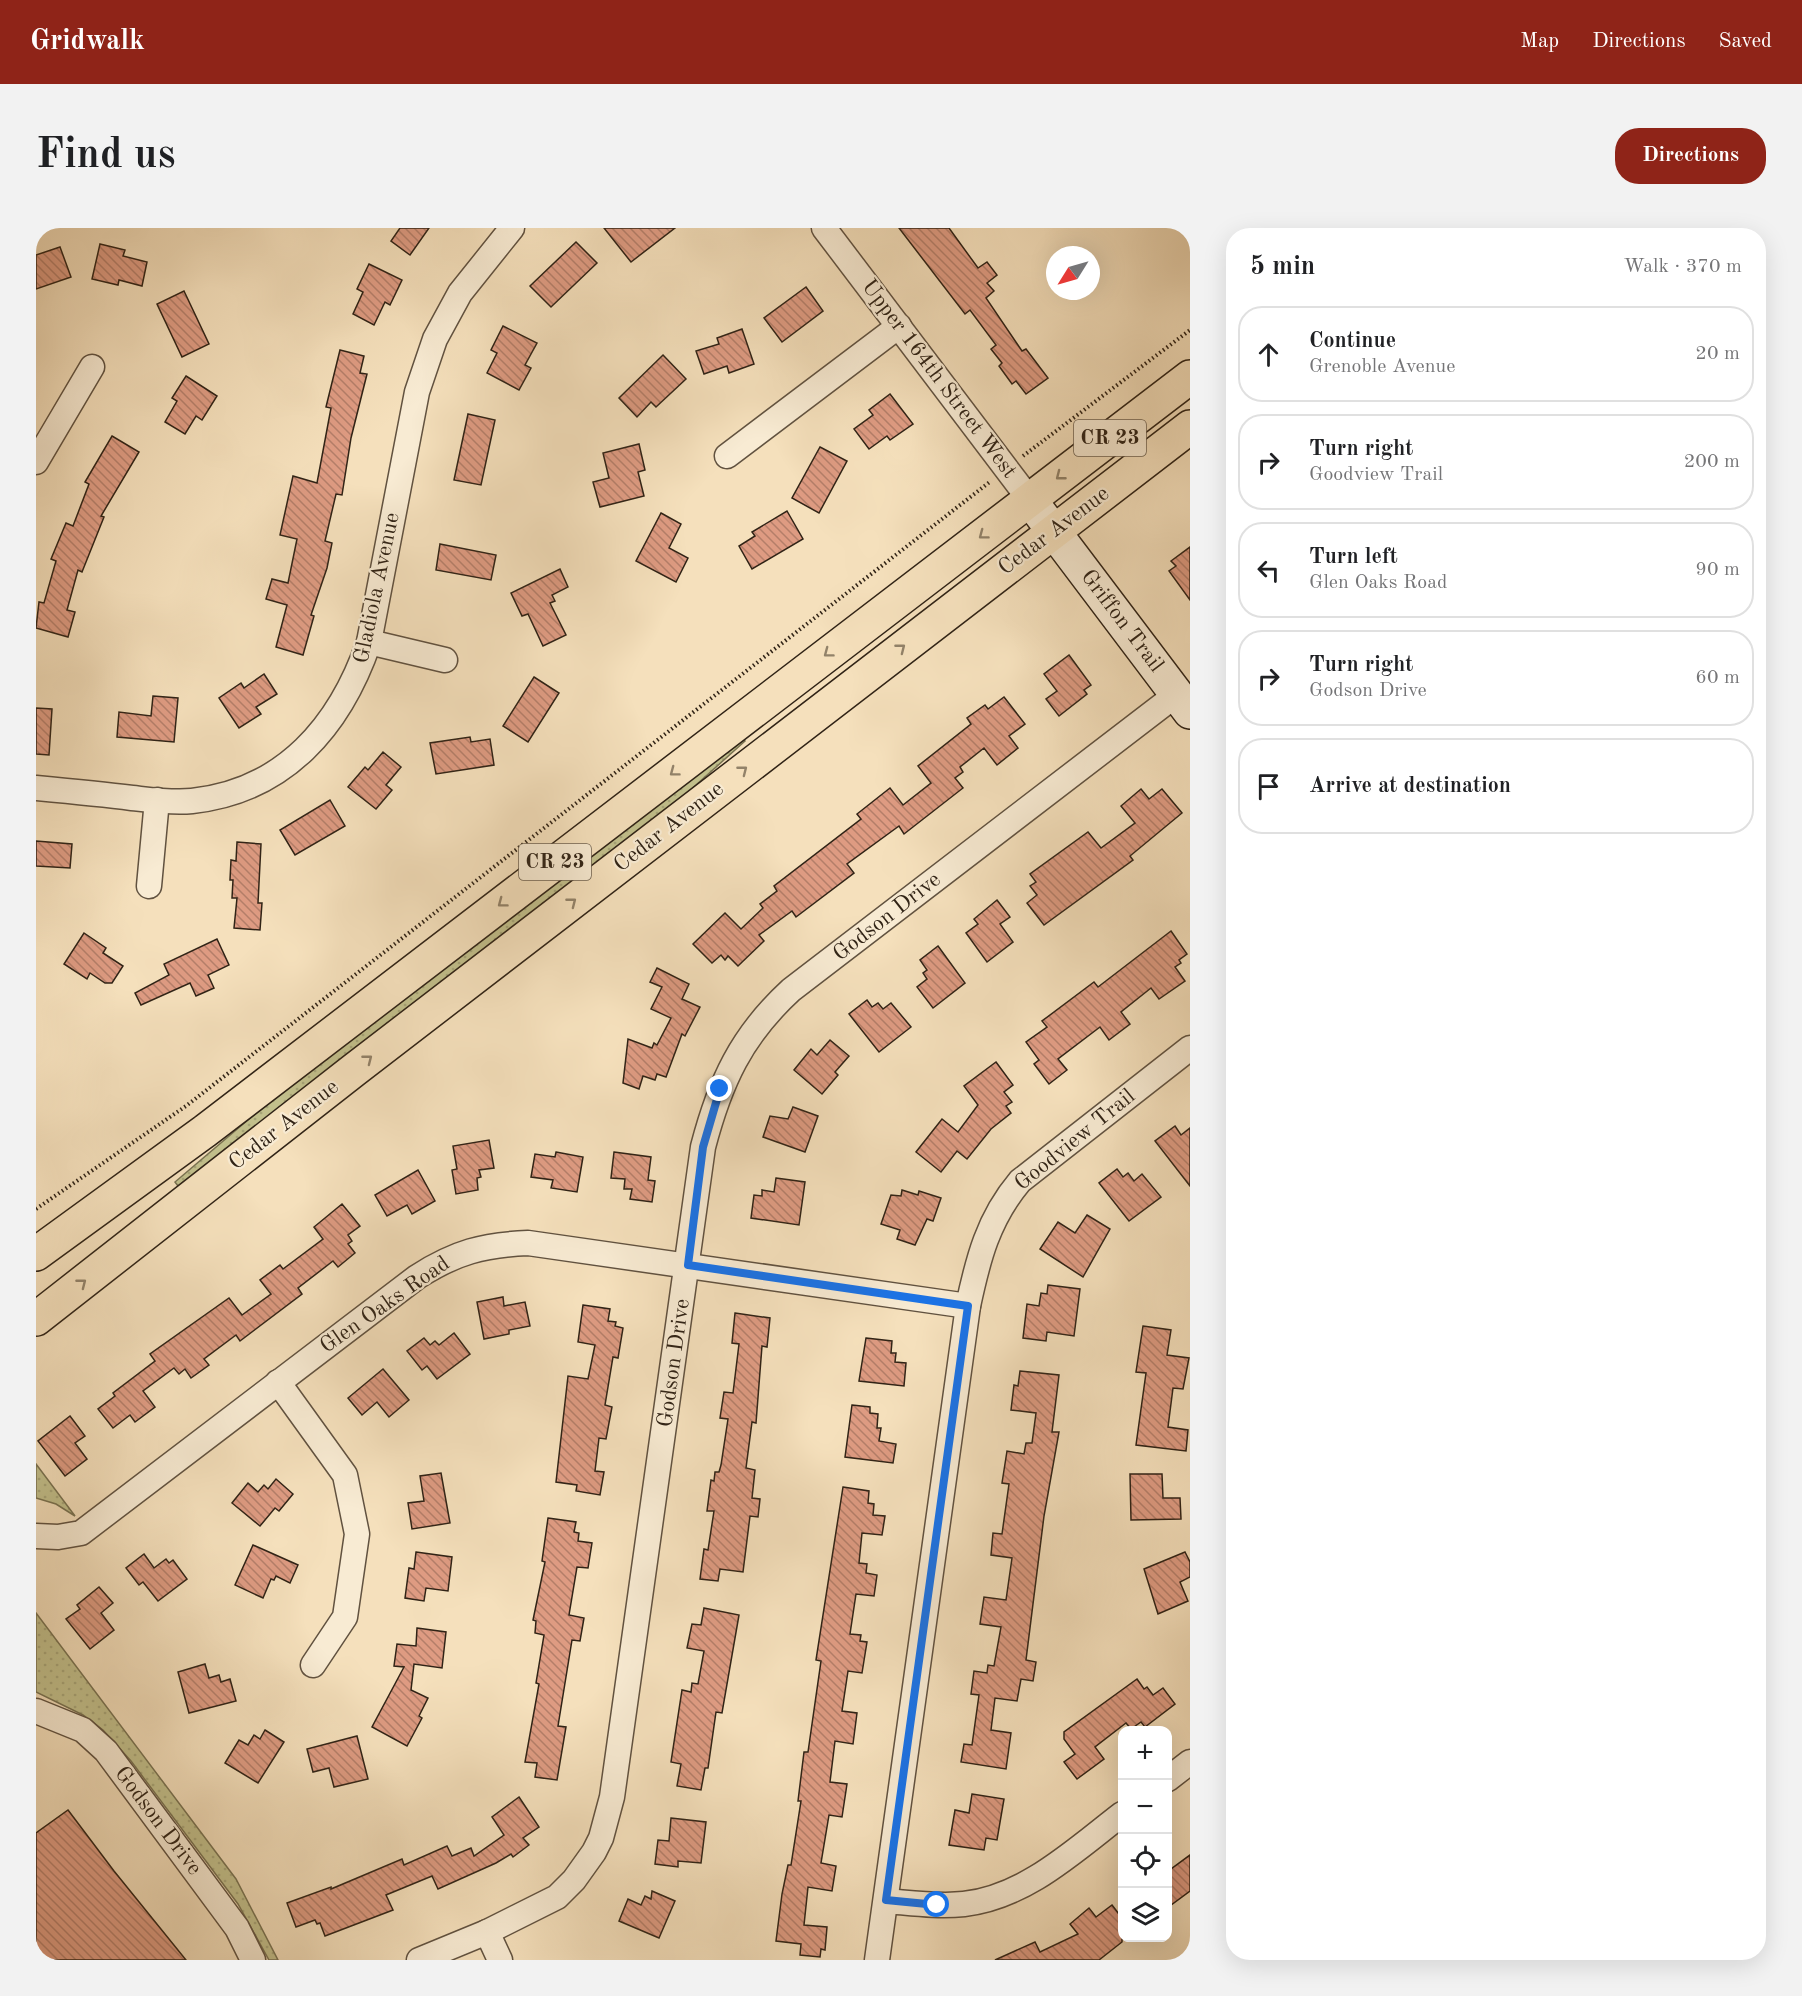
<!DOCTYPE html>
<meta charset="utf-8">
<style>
:root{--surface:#fff;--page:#f2f2f2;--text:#202124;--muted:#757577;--line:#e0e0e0;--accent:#8f2418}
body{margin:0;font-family:"Old Standard TT",serif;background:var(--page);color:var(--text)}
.controls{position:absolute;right:18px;bottom:18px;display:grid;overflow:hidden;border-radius:12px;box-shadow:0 6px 24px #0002}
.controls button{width:54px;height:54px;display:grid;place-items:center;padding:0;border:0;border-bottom:2px solid var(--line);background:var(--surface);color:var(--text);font:30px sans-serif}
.compass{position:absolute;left:1010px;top:18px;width:54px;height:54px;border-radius:50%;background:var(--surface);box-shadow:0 6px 24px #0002;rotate:233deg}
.stop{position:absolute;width:18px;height:18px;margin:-14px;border:4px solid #1a73e8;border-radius:50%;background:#fff}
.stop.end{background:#1a73e8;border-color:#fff;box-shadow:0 2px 6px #0008}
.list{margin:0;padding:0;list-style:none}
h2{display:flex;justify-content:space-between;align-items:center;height:78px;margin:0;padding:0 24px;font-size:26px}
h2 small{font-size:20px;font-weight:400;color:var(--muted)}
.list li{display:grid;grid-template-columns:39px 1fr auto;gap:18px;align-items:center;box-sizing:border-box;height:96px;margin:0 12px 12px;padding:0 12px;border:2px solid var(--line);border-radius:24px}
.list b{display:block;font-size:22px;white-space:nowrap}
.list p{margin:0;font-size:20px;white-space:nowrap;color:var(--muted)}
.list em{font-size:20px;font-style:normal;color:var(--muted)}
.icon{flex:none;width:33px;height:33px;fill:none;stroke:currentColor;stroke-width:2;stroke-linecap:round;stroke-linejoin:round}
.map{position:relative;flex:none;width:1154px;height:1732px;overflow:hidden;border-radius:24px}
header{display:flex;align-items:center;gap:36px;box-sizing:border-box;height:84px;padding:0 30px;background:var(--accent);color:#fff}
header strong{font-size:28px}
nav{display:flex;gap:33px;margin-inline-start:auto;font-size:21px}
.intro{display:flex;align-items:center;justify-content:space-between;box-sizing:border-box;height:144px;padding:0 36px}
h1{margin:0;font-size:42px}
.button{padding:15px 27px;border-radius:24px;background:var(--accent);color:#fff;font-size:21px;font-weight:700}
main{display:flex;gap:36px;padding:0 36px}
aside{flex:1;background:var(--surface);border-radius:24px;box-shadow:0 6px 24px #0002}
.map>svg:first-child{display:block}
.grass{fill:url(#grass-dots);stroke:#797251;stroke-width:1.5}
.building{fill:url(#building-back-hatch);stroke:#302316;stroke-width:1.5}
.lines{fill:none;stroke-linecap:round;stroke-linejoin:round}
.street-casing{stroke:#615240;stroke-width:27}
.secondary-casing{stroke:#302316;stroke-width:36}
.primary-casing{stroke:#302316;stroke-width:36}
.path{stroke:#302316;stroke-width:4;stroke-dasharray:1.5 3;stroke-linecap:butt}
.street{stroke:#f8ebd3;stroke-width:24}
.secondary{stroke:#f8ebd3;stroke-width:33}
.primary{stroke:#f5e0bc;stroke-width:33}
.oneway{stroke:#928269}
.route{stroke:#1a73e8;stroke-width:8}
.labels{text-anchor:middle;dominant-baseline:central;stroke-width:4.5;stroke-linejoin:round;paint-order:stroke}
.shield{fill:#f8ebd3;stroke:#6c5f4f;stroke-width:1.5}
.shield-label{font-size:21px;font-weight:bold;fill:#302316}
.street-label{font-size:22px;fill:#302316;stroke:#f8ebd3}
</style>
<header>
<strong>Gridwalk</strong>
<nav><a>Map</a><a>Directions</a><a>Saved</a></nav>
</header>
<div class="intro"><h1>Find us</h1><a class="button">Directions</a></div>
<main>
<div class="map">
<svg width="1154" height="1732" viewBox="0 0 1154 1732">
<defs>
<pattern id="grass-dots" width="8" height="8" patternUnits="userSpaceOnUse" patternTransform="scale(1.5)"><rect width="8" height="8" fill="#c2c08c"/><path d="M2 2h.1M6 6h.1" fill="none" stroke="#a7a578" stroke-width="1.8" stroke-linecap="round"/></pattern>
<pattern id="building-back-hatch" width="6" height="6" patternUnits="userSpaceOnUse" patternTransform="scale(1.5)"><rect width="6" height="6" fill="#de9b82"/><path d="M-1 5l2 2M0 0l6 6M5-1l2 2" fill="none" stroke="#b47e69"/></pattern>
</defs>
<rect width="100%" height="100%" fill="#f5e0bc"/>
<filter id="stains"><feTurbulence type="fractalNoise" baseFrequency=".00333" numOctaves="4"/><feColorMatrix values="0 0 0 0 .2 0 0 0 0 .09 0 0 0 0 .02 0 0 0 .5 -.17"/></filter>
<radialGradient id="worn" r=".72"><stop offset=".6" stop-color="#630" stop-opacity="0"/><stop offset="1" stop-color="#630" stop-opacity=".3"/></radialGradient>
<!-- grass -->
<g class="grass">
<polygon points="706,510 709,513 630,584 142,958 139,954 247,862"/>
<polygon points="0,1236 39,1288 20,1276 0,1270"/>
<polygon points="0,1385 200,1651 242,1732 233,1732 202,1676 95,1533 67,1502 47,1487 0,1464"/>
</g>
<!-- building -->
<g class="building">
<polygon points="364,0 393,0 374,27 355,13"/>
<polygon points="568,0 639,0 595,34"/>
<polygon points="863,0 913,0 942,40 951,34 961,47 951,55 958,63 950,70 986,123 990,121 1012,150 990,166 980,153 976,156 963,138 966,135 955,121 960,117 934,82 929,86"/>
<polygon points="540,14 561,35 515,79 494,58"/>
<polygon points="64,16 89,22 87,28 111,34 106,58 83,52 82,57 56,51"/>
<polygon points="24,19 35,49 0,61 0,27"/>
<polygon points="333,36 366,52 354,77 349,74 338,97 317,86 327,64 321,61"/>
<polygon points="770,59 787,83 746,114 728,90"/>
<polygon points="148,63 173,116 146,129 121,76"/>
<polygon points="467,98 501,115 489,137 495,140 483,162 451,145 461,125 455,122"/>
<polygon points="706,101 718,136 693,145 691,138 668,146 660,123 683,116 681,110"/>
<polygon points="304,122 328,128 324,145 331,146 315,210 306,267 300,266 289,313 296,315 291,340 275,387 278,388 267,427 240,419 251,377 230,371 236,351 252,355 261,311 244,307 257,248 281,255 295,180 290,179"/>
<polygon points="627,127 650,151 620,179 615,174 601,189 583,170"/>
<polygon points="150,148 181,168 166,192 160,188 149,206 129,194 141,173 136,170"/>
<polygon points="854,166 877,196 854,212 851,208 833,221 818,201 837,187 833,182"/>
<polygon points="432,186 459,192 445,257 418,252"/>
<polygon points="76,208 103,224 65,288 68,289 46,344 42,342 31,382 39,384 32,409 0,400 3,374 8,375 20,333 15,331 30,295 37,298 53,256 49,254"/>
<polygon points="603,216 609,242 602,244 608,268 564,279 557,254 573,250 567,225"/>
<polygon points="784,219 811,233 783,285 756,270"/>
<polygon points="751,283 767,311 716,341 703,318 719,308 716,304"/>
<polygon points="625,285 645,296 633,320 652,330 640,354 600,333"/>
<polygon points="404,316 460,327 455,352 400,342"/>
<polygon points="1154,319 1154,372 1133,343 1140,338 1135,333"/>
<polygon points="524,341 532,359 516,367 519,373 514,375 530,407 507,418 492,386 486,388 475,365"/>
<polygon points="1033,427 1055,457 1048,462 1051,466 1023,488 1010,471 1021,463 1008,446"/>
<polygon points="228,446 241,466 220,479 225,486 203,500 183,470 205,455 208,460"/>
<polygon points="498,449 523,465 492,514 467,498"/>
<polygon points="117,468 142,470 138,514 81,509 83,484 115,488"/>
<polygon points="968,469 989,496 973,508 982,520 961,537 948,520 924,539 927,544 919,550 927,560 868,606 863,598 811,636 818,645 760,689 756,683 723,707 728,713 702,738 692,728 689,732 685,727 676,735 657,716 689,685 705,701 727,680 724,676 741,663 738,658 825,591 821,586 854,560 867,577 895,555 882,538 935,496 931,490 949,477 952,481"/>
<polygon points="0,480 16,481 13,527 0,526"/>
<polygon points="434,509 435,514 454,511 458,537 400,546 394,515"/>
<polygon points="347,524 365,539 350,557 356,562 340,581 312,559 329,539 332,542"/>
<polygon points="1105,561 1113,571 1126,561 1146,585 1094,628 1097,632 1008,697 991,675 1001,667 994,658 1000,654 994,646 1052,604 1065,620 1099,595 1085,578"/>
<polygon points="294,572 309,598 259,627 244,602"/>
<polygon points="0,613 36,616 34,640 0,638"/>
<polygon points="201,614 225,616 222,675 226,675 224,702 198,700 201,670 196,670 197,652 194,652 195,632 200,633"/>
<polygon points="961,672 974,689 964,696 977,714 951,734 930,705 942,696 938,691"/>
<polygon points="1135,703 1151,726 1143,732 1145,735 1139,739 1149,753 1123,771 1115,760 1085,784 1094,796 1073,812 1064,799 1022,831 1031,842 1013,856 998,836 1003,832 990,814 1011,799 1006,793 1058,754 1062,759"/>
<polygon points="48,705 70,720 67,725 87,738 76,755 69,755 54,745 51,751 28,736"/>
<polygon points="181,711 193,737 172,747 178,760 160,768 154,755 105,777 99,765 133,747 128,736"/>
<polygon points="902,718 929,755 897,780 881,759 891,751 887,745 891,742 884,732"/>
<polygon points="621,740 653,756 646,771 664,779 649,808 646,806 630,849 621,846 619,852 607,848 603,861 587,855 592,811 616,820 618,815 621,817 635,790 615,781 626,759 614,754"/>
<polygon points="831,772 836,779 842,775 847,781 855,775 875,799 843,824 813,786"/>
<polygon points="794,812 813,828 799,844 802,847 786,866 758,842 775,821 781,827"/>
<polygon points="960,834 977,857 968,864 976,874 970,878 975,885 955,901 931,931 921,923 905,944 880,924 906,891 922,904 942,877 928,858"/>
<polygon points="757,879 782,888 769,924 727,909 734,888 752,891"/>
<polygon points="1139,898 1145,907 1154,900 1154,958 1119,913"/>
<polygon points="453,912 458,940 443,942 445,949 441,950 442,962 420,966 416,942 421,941 417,918"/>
<polygon points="520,924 547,929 541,964 515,960 517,952 495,949 499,926 519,929"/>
<polygon points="578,924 615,929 612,952 619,953 616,974 594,971 596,961 588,961 589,951 575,950"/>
<polygon points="1081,941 1087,949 1092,945 1098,953 1106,946 1125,969 1093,993 1063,955"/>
<polygon points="382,942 399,973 376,986 371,977 351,988 339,967"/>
<polygon points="740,950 769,954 763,997 715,990 718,967 726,968 726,962 738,964"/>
<polygon points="866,962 882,967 883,963 905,970 897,993 891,991 879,1017 861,1011 864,1002 845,996 855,967 865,968"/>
<polygon points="306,976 324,998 312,1007 316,1013 312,1016 319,1025 302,1039 297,1033 262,1060 266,1066 204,1113 200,1107 168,1131 173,1137 155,1150 149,1141 143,1146 138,1140 107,1163 119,1179 99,1194 94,1187 77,1200 62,1181 79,1168 77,1165 119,1133 114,1126 193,1070 206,1087 235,1066 224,1052 244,1037 247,1041 287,1011 278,999"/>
<polygon points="1051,987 1074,1001 1047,1049 1004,1021 1022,994 1039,1005"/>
<polygon points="1012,1057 1044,1061 1038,1108 1011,1104 1010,1113 987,1110 991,1076 1003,1078 1005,1065 1011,1066"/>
<polygon points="467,1069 468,1078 489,1074 494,1098 473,1102 473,1106 448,1111 441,1074"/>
<polygon points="547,1077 574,1081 572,1093 580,1094 579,1098 587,1100 582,1130 577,1129 569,1177 576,1179 570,1211 563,1210 559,1243 568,1244 564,1267 540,1263 541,1257 520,1254 532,1148 552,1151 559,1117 542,1114"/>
<polygon points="699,1085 734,1090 731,1119 726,1118 720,1195 716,1194 710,1240 719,1242 716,1270 724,1271 722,1289 714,1288 707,1344 684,1341 682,1353 664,1351 668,1321 672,1322 678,1283 671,1283 675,1252 678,1253 679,1244 683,1244 685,1237 692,1191 684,1190 688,1164 697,1165 703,1116 696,1115"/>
<polygon points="1107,1098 1135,1102 1131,1127 1153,1130 1147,1161 1137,1160 1132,1199 1152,1202 1150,1223 1100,1217 1110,1145 1100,1144"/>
<polygon points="418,1105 434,1126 401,1151 391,1138 386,1142 371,1123 388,1110 394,1117 399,1113 403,1117"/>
<polygon points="830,1110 856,1113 855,1125 860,1125 859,1134 870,1135 868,1158 823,1153"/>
<polygon points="347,1141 373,1172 353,1189 341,1174 326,1187 312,1170"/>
<polygon points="984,1143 1023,1147 1016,1204 1023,1204 1008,1288 990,1432 1000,1434 997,1453 985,1451 981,1473 959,1470 955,1502 975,1505 970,1541 925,1534 928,1516 936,1517 943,1467 935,1466 938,1443 951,1445 952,1437 958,1438 965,1399 944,1396 948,1369 970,1372 976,1330 955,1327 957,1305 966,1306 973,1256 966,1255 971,1223 988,1226 990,1215 996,1215 1000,1185 975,1182 978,1157 982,1158"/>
<polygon points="816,1177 834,1179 834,1185 842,1186 841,1200 845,1200 843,1213 860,1216 857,1235 809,1229"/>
<polygon points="34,1188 49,1208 39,1215 51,1231 29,1248 2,1213"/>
<polygon points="405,1245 414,1295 376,1301 372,1275 388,1273 384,1248"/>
<polygon points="1094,1246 1126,1246 1127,1270 1144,1270 1145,1291 1095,1292"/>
<polygon points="240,1251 257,1266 243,1283 239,1280 224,1298 196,1275 212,1255 222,1264 228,1257 232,1261"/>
<polygon points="807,1259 833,1263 832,1275 838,1276 837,1287 849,1288 846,1307 826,1305 823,1335 831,1336 830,1345 841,1347 838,1368 820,1366 814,1406 825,1407 824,1413 831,1414 826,1445 812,1443 806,1483 821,1485 817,1516 799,1513 794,1554 811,1556 806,1589 793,1587 785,1635 800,1638 796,1663 772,1659 768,1697 791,1699 789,1722 785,1721 784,1729 764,1727 765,1716 740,1713 746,1666 752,1637 755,1637 765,1573 762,1573 768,1524 772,1524 785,1433 780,1432"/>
<polygon points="512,1290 540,1294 538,1304 543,1305 542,1313 556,1315 552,1340 541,1339 533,1387 548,1390 544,1413 536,1412 522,1498 530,1499 521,1552 499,1549 501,1535 489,1534 503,1456 500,1455 508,1407 499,1405 500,1393 497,1392 509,1334 506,1333"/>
<polygon points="217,1317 262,1337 254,1355 240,1348 238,1352 235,1351 227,1370 199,1357"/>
<polygon points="380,1324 416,1329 412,1363 390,1360 388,1373 369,1370 373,1340 378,1341"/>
<polygon points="1149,1324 1154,1334 1154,1349 1144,1354 1152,1373 1122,1386 1108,1341"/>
<polygon points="108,1326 118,1340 130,1331 133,1335 137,1332 151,1351 122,1373 107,1354 103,1357 90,1340"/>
<polygon points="63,1359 77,1375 65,1385 78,1402 54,1421 30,1391 44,1381 41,1377"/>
<polygon points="668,1380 703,1387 686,1485 680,1484 672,1540 669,1540 665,1562 641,1558 645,1536 635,1534 646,1462 655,1464 656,1455 662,1456 668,1423 651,1420 656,1396 665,1397"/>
<polygon points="381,1400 410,1404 406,1440 378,1436 375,1462 392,1470 383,1488 386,1490 371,1518 336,1499 368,1439 358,1438 361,1416 380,1418"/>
<polygon points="169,1436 173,1450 183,1447 185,1454 194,1451 200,1473 153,1485 142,1444"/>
<polygon points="1101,1451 1108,1461 1111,1459 1117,1467 1127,1460 1139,1476 1109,1499 1105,1494 1095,1501 1090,1495 1059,1519 1068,1531 1041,1551 1028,1534 1039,1526 1028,1511 1028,1504"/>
<polygon points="229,1502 248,1514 222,1555 189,1535 203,1512 212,1517 218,1507 224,1511"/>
<polygon points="321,1508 332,1551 298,1559 293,1540 277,1544 271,1521"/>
<polygon points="936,1566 968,1571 961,1612 950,1610 948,1622 913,1617 919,1582 933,1585"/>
<polygon points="483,1569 503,1599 487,1610 493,1617 477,1629 475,1626 460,1635 402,1661 396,1648 350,1667 357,1682 289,1708 284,1695 281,1696 279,1692 260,1699 251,1675 295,1659 295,1661 366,1631 368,1637 411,1618 416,1628 435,1620 438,1628 468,1607 456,1589"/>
<polygon points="32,1582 78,1643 150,1732 0,1732 0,1605"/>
<polygon points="635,1590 670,1594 665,1635 642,1633 642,1639 619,1636 622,1612 633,1613"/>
<polygon points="1154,1627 1154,1663 1131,1680 1131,1644"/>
<polygon points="616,1663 639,1673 623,1710 583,1693 592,1671 605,1677 609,1668 615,1671"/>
<polygon points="1076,1677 1086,1690 1086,1714 1063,1732 959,1732 999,1714 1004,1724 1042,1706 1034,1696 1053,1680 1060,1689"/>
</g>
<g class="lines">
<!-- street casing -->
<g class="street-casing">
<g id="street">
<polyline points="788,0 994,272"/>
<polyline points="691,228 863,98"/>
<polyline points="0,234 56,139"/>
<polyline points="333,414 409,432"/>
<path d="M0,560c32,3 64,6 96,10 19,2 40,5 60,3 93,-10 148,-75 177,-159l48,-250 18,-53 25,-46 52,-65"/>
<polyline points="113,658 121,572"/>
<polyline points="242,1154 309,1247 321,1306 309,1389 277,1437"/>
<path d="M0,1308l22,1 23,-4 336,-256c39,-25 66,-32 111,-34l440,63"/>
<polyline points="0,1483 47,1502 70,1523 201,1700 217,1732"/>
<polyline points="1132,1551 1154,1534"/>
<path d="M850,1673c25,2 52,6 78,3 62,-7 111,-54 158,-90"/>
<polyline points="451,1704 464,1732"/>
<path d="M383,1732l68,-28 70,-35 17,-17 20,-28 7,-14 11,-41 91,-650c17,-65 38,-111 88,-157l386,-296"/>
<path d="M841,1732l91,-654c10,-47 20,-87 52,-125l170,-133"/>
</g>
</g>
<!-- secondary casing -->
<g class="secondary-casing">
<polyline id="secondary" points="994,272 1154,484"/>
</g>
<!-- primary casing -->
<g class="primary-casing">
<g id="primary">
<polyline points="0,1026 169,903 1154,149"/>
<polyline points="0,1091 318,842 1154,199"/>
</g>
</g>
<!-- path -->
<g class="path">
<polyline points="987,228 1154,102"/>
<polyline points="0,981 150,878 955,253"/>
</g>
<!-- street -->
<use href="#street" class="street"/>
<!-- secondary -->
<use href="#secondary" class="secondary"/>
<!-- primary -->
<use href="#primary" class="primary"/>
</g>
<!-- one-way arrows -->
<defs><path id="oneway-chevron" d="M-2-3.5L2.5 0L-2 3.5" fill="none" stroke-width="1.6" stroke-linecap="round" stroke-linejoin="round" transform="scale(1.5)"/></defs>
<g class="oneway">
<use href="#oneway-chevron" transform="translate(1024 248) rotate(142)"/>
<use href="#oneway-chevron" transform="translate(947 307) rotate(143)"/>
<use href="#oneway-chevron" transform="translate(865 420) rotate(-38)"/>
<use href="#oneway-chevron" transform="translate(792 425) rotate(143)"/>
<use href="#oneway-chevron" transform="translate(707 542) rotate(-38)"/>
<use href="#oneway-chevron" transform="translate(638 544) rotate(143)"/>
<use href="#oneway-chevron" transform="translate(536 674) rotate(-38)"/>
<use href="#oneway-chevron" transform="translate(466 675) rotate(143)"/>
<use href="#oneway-chevron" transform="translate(332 831) rotate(-38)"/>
<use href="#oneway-chevron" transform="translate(46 1055) rotate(-38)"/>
</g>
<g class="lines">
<!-- route -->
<polyline class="route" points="684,861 667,919 652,1037 932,1078 850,1672 901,1677"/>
</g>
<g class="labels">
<!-- shield labels -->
<g class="shield">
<rect x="1038" y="192" width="72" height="36" rx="4.5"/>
<rect x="483" y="616" width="72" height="36" rx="4.5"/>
</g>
<g class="shield-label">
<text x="1074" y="210">CR 23</text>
<text x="519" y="634">CR 23</text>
</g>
<!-- street labels -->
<g class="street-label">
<text transform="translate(903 151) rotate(53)">Upper 164th Street West</text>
<text transform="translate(1018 303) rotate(-37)">Cedar Avenue</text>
<text transform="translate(341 360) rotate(-78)">Gladiola Avenue</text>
<text transform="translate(1086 393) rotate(53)">Griffon Trail</text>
<text transform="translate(633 599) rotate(-38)">Cedar Avenue</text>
<text transform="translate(851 689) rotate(-38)">Godson Drive</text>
<text transform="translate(248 897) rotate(-38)">Cedar Avenue</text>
<text transform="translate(1039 912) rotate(-39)">Goodview Trail</text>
<text transform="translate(349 1077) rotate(-35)">Glen Oaks Road</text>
<text transform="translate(638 1135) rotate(-82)">Godson Drive</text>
<text transform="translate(122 1593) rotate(53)">Godson Drive</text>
</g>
</g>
<rect width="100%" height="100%" filter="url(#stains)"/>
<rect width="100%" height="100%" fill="url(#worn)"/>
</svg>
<div class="controls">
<button>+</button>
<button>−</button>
<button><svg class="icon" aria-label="locate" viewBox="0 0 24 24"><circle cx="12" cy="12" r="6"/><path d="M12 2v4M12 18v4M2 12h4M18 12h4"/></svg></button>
<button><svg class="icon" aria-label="layers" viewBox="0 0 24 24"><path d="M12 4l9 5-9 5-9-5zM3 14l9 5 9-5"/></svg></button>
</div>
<svg class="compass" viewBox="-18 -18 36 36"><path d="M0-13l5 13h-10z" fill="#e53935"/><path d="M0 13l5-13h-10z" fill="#757577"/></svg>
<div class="stop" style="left:901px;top:1677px"></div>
<div class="stop end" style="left:684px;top:861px"></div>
</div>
<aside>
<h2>5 min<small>Walk · 370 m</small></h2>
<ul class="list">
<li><svg class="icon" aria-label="ahead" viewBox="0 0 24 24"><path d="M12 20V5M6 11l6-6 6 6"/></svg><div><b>Continue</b><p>Grenoble Avenue</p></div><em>20 m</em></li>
<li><svg class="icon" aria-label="right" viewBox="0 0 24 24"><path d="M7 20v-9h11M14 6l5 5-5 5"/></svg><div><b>Turn right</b><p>Goodview Trail</p></div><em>200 m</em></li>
<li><svg class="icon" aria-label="left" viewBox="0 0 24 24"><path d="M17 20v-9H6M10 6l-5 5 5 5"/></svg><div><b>Turn left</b><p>Glen Oaks Road</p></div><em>90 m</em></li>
<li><svg class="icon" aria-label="right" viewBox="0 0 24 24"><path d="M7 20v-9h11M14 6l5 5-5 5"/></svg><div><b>Turn right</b><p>Godson Drive</p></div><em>60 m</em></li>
<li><svg class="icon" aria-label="arrive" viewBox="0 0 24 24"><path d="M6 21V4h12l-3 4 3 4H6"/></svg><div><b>Arrive at destination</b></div></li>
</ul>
</aside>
</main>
